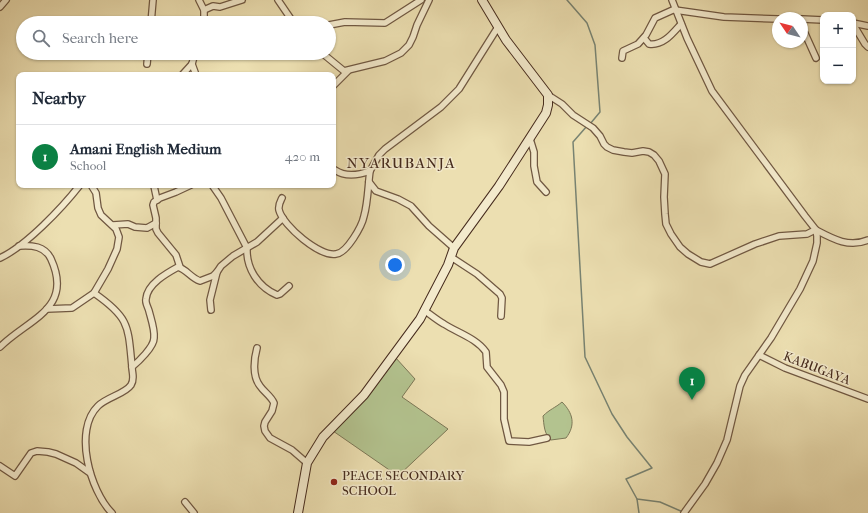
<!DOCTYPE html>
<meta charset="utf-8">
<style>
:root{--surface:#fff;--page:#f2f2f3;--text:#1f2937;--muted:#747a83;--line:#e0e1e3;--accent:#0b8043}
body{margin:0;font-family:"IM FELL French Canon",serif;background:var(--page);color:var(--text)}
.controls{position:absolute;right:12px;top:12px;display:grid;overflow:hidden;border-radius:8px;box-shadow:0 1px 3px #0004}
.controls button{width:36px;height:36px;display:grid;place-items:center;padding:0;border:0;border-bottom:1px solid var(--line);background:var(--surface);color:var(--text);font:20px sans-serif}
.compass{position:absolute;left:772px;top:12px;width:36px;height:36px;border-radius:50%;background:var(--surface);box-shadow:0 1px 3px #0004;rotate:305deg}
.you{position:absolute;left:395px;top:265px;width:14px;height:14px;margin:-10px;border:3px solid #fff;border-radius:50%;background:#1a73e8;box-shadow:0 0 0 6px #1a73e833}
.badge{display:grid;place-items:center;width:26px;height:26px;border-radius:50%;background:var(--accent);color:#fff;font-size:13px;font-weight:700}
.pin{position:absolute;translate:-50% -33px;filter:drop-shadow(0 1px 2px #0008)}
.pin::after{content:'';position:absolute;top:21px;width:14px;height:12px;background:inherit;clip-path:polygon(0 0,100% 0,50% 100%)}
.list{margin:0;padding:0;list-style:none}
h2{display:flex;justify-content:space-between;align-items:center;height:52px;margin:0;padding:0 16px;font-size:17px}
h2 small{font-size:13px;font-weight:400;color:var(--muted)}
.list li{display:grid;grid-template-columns:26px 1fr auto;gap:12px;align-items:center;box-sizing:border-box;height:64px;padding:0 16px;border-top:1px solid var(--line)}
.list b{display:block;font-size:15px;white-space:nowrap}
.list p{margin:0;font-size:13px;white-space:nowrap;color:var(--muted)}
.list em{font-size:13px;font-style:normal;color:var(--muted)}
.icon{flex:none;width:22px;height:22px;fill:none;stroke:currentColor;stroke-width:2;stroke-linecap:round;stroke-linejoin:round}
.map{position:relative;flex:none;width:868px;height:513px;overflow:hidden}
.search{position:absolute;background:var(--surface);box-shadow:0 1px 3px #0004;left:16px;top:16px;width:320px;height:44px;display:flex;align-items:center;gap:10px;box-sizing:border-box;padding:0 14px;border-radius:22px;color:var(--muted);font-size:15px}
.panel{position:absolute;background:var(--surface);box-shadow:0 1px 3px #0004;left:16px;top:72px;width:320px;height:116px;border-radius:8px}
.map>svg:first-child{display:block}
.green{fill:#b3c38f;stroke:#7c7756}
.lines{fill:none;stroke-linecap:round;stroke-linejoin:round}
.stream{stroke:#788372;stroke-width:1.5}
.street-casing{stroke:#705842;stroke-width:8}
.secondary-casing{stroke:#462b1d;stroke-width:10}
.street{stroke:#f3eacc;stroke-width:5.5}
.secondary{stroke:#f3eacc;stroke-width:8}
.poi-dot{fill:#8f2418;stroke:#f3eacc;stroke-width:1.5}
.labels{text-anchor:middle;dominant-baseline:central;stroke-width:3;stroke-linejoin:round;paint-order:stroke}
.street-label{font-size:13px;fill:#462b1d;stroke:#f3eacc}
.poi-label{font-size:13px;fill:#462b1d;stroke:#f3eacc;text-anchor:start}
.quarter-label{font-size:15px;letter-spacing:1px;fill:#462b1d;stroke:#f3eacc}
</style>
<div class="map">
<svg width="868" height="513" viewBox="0 0 868 513">
<rect width="100%" height="100%" fill="#ecdfb1"/>
<filter id="stains"><feTurbulence type="fractalNoise" baseFrequency=".005" numOctaves="4"/><feColorMatrix values="0 0 0 0 .2 0 0 0 0 .09 0 0 0 0 .02 0 0 0 .5 -.17"/></filter>
<radialGradient id="worn" r=".72"><stop offset=".6" stop-color="#630" stop-opacity="0"/><stop offset="1" stop-color="#630" stop-opacity=".3"/></radialGradient>
<!-- green -->
<g class="green">
<polygon points="395,357 415,379 402,397 448,429 398,476 333,431"/>
<path d="M562,402c11,11 14,23 4,36l-15,2c-7,-6 -7,-15 -8,-24 7,-7 12,-8 19,-14z"/>
</g>
<g class="lines">
<!-- stream -->
<g class="stream">
<polyline points="567,0 587,23 595,45 600,112 590,124"/>
<polyline points="587,126 573,142 585,357 612,414 627,437 652,468 626,479 637,499 660,502 683,512"/>
<polyline points="637,499 639,513"/>
</g>
<!-- street casing -->
<g class="street-casing">
<g id="street">
<polyline points="199,0 204,10 204,23"/>
<polyline points="278,0 293,22"/>
<polyline points="672,0 687,38 712,91 805,216 816,230 817,236 817,243 813,261 800,289 771,338 745,375 740,386 727,440 717,463 705,484 684,513"/>
<polyline points="0,7 6,0"/>
<polyline points="204,10 213,6 220,7 242,0"/>
<polyline points="675,10 724,17 778,19"/>
<polyline points="802,19 823,20"/>
<polyline points="204,22 221,21 265,22 283,20 305,23"/>
<polyline points="151,23 153,0"/>
<polyline points="853,23 868,26"/>
<polyline points="853,24 865,44 868,47"/>
<polyline points="329,25 345,22 385,23 421,0"/>
<polyline points="802,27 816,58"/>
<path d="M644,38l5,6c14,2 23,-10 32,-20"/>
<polyline points="322,53 344,71 385,61 401,53 409,45 413,37 417,25 429,0"/>
<polyline points="622,58 623,51 638,44 646,35 655,18 675,9"/>
<polyline points="147,64 148,53"/>
<polyline points="192,64 196,75"/>
<polyline points="182,75 192,64 195,53"/>
<polyline points="333,86 348,71"/>
<polyline points="548,95 562,104 573,115 593,128 600,136 604,144 607,147 613,150 624,152 632,153 643,151 649,152 654,155 659,161 665,174 664,197 665,214 666,224 671,234 680,247 688,254 701,262 710,264 755,244 779,236 807,234 815,230"/>
<polyline points="530,139 534,152 534,166 537,182 546,192"/>
<path d="M335,170c10,7 24,5 35,1l9,-16 6,-6 56,-42 18,-18 39,-62"/>
<polyline points="369,182 376,191 398,199 411,206 429,226 454,248"/>
<path d="M212,185l9,13 26,50c-1,20 11,39 30,47l3,-1 9,-8"/>
<polyline points="154,186 157,200"/>
<path d="M282,198c-2,4 -4,7 -3,12 4,16 41,47 57,44 11,-1 26,-28 28,-38 4,-14 4,-31 6,-45"/>
<polyline points="113,225 128,224 135,227 147,228 156,223"/>
<path d="M816,230c17,9 33,18 52,10"/>
<polyline points="451,257 477,274 500,294 502,298 501,316"/>
<path d="M0,258c26,-12 62,-50 80,-73"/>
<polyline points="180,267 176,255 158,233 156,229 156,218 153,205 154,202 160,198 176,192 191,185"/>
<path d="M94,293c36,25 34,33 38,74 0,6 3,12 -1,18 -6,9 -24,12 -33,21 -25,24 -8,85 14,107"/>
<polyline points="47,309 72,308 94,293 108,269 117,249 119,237 116,229 101,215 98,208 96,193 91,185"/>
<polyline points="211,310 210,300 217,272 221,266 233,256 257,242 283,218"/>
<path d="M424,310c7,5 13,10 20,14 14,9 32,14 42,28l1,15 14,18 3,7v27l5,22 20,1 18,-4"/>
<path d="M0,347c28,-28 74,-38 51,-88 -6,-13 -19,-14 -32,-13"/>
<path d="M257,348c-3,11 -5,28 3,38 4,6 11,10 14,17l-2,8 -7,11 -1,4 1,5 5,7 22,12 15,13"/>
<polyline points="759,355 785,368 868,399"/>
<path d="M132,367c6,-5 22,-20 22,-29 1,-8 -3,-19 -5,-27 -1,-4 -4,-8 -3,-12 1,-15 21,-26 32,-32 8,2 13,11 22,14l13,-5 4,-4"/>
<polyline points="0,466 15,476 31,453 37,451 48,452 56,454 76,463 90,473"/>
<polyline points="185,502 194,513"/>
</g>
</g>
<!-- secondary casing -->
<g class="secondary-casing">
<polyline id="secondary" points="298,513 307,463 323,437 364,395 420,319 448,265 454,248 499,186 546,113 548,105 548,95 506,40 482,0"/>
</g>
<!-- street -->
<use href="#street" class="street"/>
<!-- secondary -->
<use href="#secondary" class="secondary"/>
</g>
<!-- markers -->
<circle class="poi-dot" cx="334" cy="482" r="4"/>
<g class="labels">
<!-- street labels -->
<g class="street-label">
<text transform="translate(817 368) rotate(21)">KABUGAYA</text>
</g>
<!-- poi labels -->
<g class="poi-label">
<text x="342" y="475">PEACE SECONDARY<tspan x="342" dy="15">SCHOOL</tspan></text>
</g>
<!-- quarter labels -->
<g class="quarter-label">
<text x="401" y="163">NYARUBANJA</text>
</g>
</g>
<rect width="100%" height="100%" filter="url(#stains)"/>
<rect width="100%" height="100%" fill="url(#worn)"/>
</svg>
<div class="controls">
<button>+</button>
<button>−</button>
</div>
<svg class="compass" viewBox="-18 -18 36 36"><path d="M0-13l5 13h-10z" fill="#e53935"/><path d="M0 13l5-13h-10z" fill="#747a83"/></svg>
<div class="you"></div>
<div class="pin badge" style="left:692px;top:400px">1</div>
<div class="search"><svg class="icon" aria-label="search" viewBox="0 0 24 24"><circle cx="10" cy="10" r="6"/><path d="M15 15l6 6"/></svg>Search here</div>
<section class="panel">
<h2>Nearby<small></small></h2>
<ul class="list">
<li><span class="badge">1</span><div><b>Amani English Medium</b><p>School</p></div><em>420 m</em></li>
</ul>
</section>
</div>
